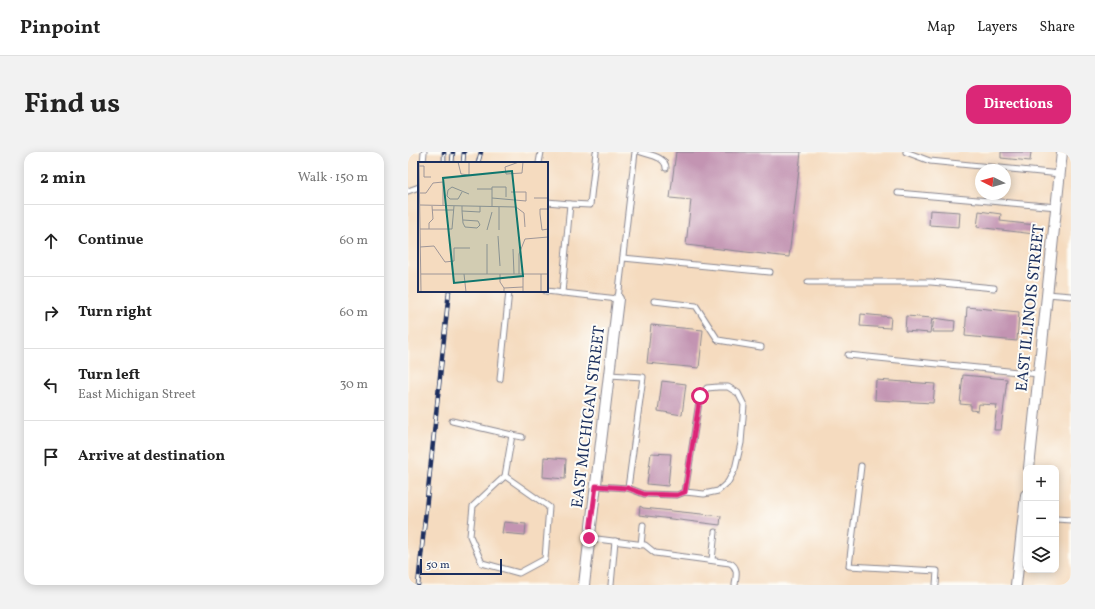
<!DOCTYPE html>
<meta charset="utf-8">
<style>
:root{--surface:#fff;--page:#f2f2f2;--text:#222;--muted:#767676;--line:#e0e0e0;--accent:#db2777}
body{margin:0;font-family:Vollkorn,serif;background:var(--page);color:var(--text)}
.controls{position:absolute;right:12px;bottom:12px;display:grid;overflow:hidden;border-radius:8px;box-shadow:0 2px 10px #0003}
.controls button{width:36px;height:36px;display:grid;place-items:center;padding:0;border:0;border-bottom:1px solid var(--line);background:var(--surface);color:var(--text);font:20px sans-serif}
.compass{position:absolute;left:567px;top:12px;width:36px;height:36px;border-radius:50%;background:var(--surface);box-shadow:0 2px 10px #0003;rotate:276deg}
.scale{position:absolute;left:12px;bottom:10px;width:82px;box-sizing:border-box;padding-left:4px;border:2px solid #1b2f5e;border-top:0;font-size:11px;line-height:14px;white-space:nowrap;color:#1b2f5e;-webkit-text-stroke:3px #fdfcf7;paint-order:stroke}
.stop{position:absolute;width:12px;height:12px;margin:-9px;border:3px solid #db2777;border-radius:50%;background:#fff}
.stop.end{background:#db2777;border-color:#fff;box-shadow:0 1px 4px #0008}
.list{margin:0;padding:0;list-style:none}
h2{display:flex;justify-content:space-between;align-items:center;height:52px;margin:0;padding:0 16px;font-size:17px}
h2 small{font-size:13px;font-weight:400;color:var(--muted)}
.list li{display:grid;grid-template-columns:26px 1fr auto;gap:12px;align-items:center;box-sizing:border-box;height:72px;padding:0 16px;border-top:1px solid var(--line)}
.list b{display:block;font-size:15px;white-space:nowrap}
.list p{margin:0;font-size:13px;white-space:nowrap;color:var(--muted)}
.list em{font-size:13px;font-style:normal;color:var(--muted)}
.icon{flex:none;width:22px;height:22px;fill:none;stroke:currentColor;stroke-width:2;stroke-linecap:round;stroke-linejoin:round}
.map{position:relative;flex:none;width:663px;height:433px;overflow:hidden;border-radius:12px}
header{display:flex;align-items:center;gap:24px;box-sizing:border-box;height:56px;padding:0 20px;background:var(--surface);border-bottom:1px solid var(--line)}
header strong{font-size:19px}
nav{display:flex;gap:22px;margin-inline-start:auto;font-size:14px}
.intro{display:flex;align-items:center;justify-content:space-between;box-sizing:border-box;height:96px;padding:0 24px}
h1{margin:0;font-size:28px}
.button{padding:10px 18px;border-radius:12px;background:var(--accent);color:#fff;font-size:14px;font-weight:700}
main{display:flex;gap:24px;padding:0 24px}
aside{flex:1;background:var(--surface);border-radius:12px;box-shadow:0 2px 10px #0003}
.map>svg:first-child{display:block}
.building{fill:#c394b2}
.lines{fill:none;stroke-linecap:round;stroke-linejoin:round}
.service-casing{stroke:#88858e;stroke-width:7}
.minor-casing{stroke:#88858e;stroke-width:12}
.service{stroke:#fff;stroke-width:5}
.minor{stroke:#fff;stroke-width:10}
.rail-casing{stroke:#1b2f5e;stroke-width:4.5}
.rail{stroke:#fdfcf7;stroke-width:3;stroke-dasharray:9;stroke-linecap:butt}
.route{stroke:#db2777;stroke-width:5}
.labels{text-anchor:middle;dominant-baseline:central;stroke-width:4;stroke-linejoin:round;paint-order:stroke}
.street-label{font-size:16px;fill:#1b2f5e;stroke:#fdfcf7}
.inset-road{fill:none;stroke:#9e9698;stroke-width:1}
.view{fill:#0f766e;fill-opacity:0.15;stroke:#0f766e;stroke-width:2}
.inset-edge{fill:none;stroke:#1b2f5e;stroke-width:2}
</style>
<header>
<strong>Pinpoint</strong>
<nav><a>Map</a><a>Layers</a><a>Share</a></nav>
</header>
<div class="intro"><h1>Find us</h1><a class="button">Directions</a></div>
<main>
<aside>
<h2>2 min<small>Walk · 150 m</small></h2>
<ul class="list">
<li><svg class="icon" aria-label="ahead" viewBox="0 0 24 24"><path d="M12 20V5M6 11l6-6 6 6"/></svg><div><b>Continue</b></div><em>60 m</em></li>
<li><svg class="icon" aria-label="right" viewBox="0 0 24 24"><path d="M7 20v-9h11M14 6l5 5-5 5"/></svg><div><b>Turn right</b></div><em>60 m</em></li>
<li><svg class="icon" aria-label="left" viewBox="0 0 24 24"><path d="M17 20v-9H6M10 6l-5 5 5 5"/></svg><div><b>Turn left</b><p>East Michigan Street</p></div><em>30 m</em></li>
<li><svg class="icon" aria-label="arrive" viewBox="0 0 24 24"><path d="M6 21V4h12l-3 4 3 4H6"/></svg><div><b>Arrive at destination</b></div></li>
</ul>
</aside>
<div class="map">
<svg width="663" height="433" viewBox="0 0 663 433">
<rect width="100%" height="100%" fill="#fdfcf7"/>
<filter id="ink" filterUnits="userSpaceOnUse"><feTurbulence type="fractalNoise" baseFrequency=".025" numOctaves="2"/><feDisplacementMap in="SourceGraphic" scale="8" xChannelSelector="R" yChannelSelector="G"/><feConvolveMatrix kernelMatrix="1 2 1 2 8 2 1 2 1" color-interpolation-filters="sRGB"/></filter>
<filter id="wash" filterUnits="userSpaceOnUse"><feTurbulence type="fractalNoise" baseFrequency=".012" numOctaves="4" result="noise"/><feDisplacementMap in="SourceGraphic" scale="16" xChannelSelector="R" yChannelSelector="G"/><feGaussianBlur stdDeviation="0.9" result="paint"/><feColorMatrix in="noise" values="0 0 0 0 0 0 0 0 0 0 0 0 0 0 0 0 0 1.4 0 .05"/><feComposite in="paint" operator="in"/></filter>
<g filter="url(#wash)">
<rect width="100%" height="100%" fill="#f5dbbf"/>
<g id="blocks">
<!-- building -->
<g class="building">
<polygon points="268,0 393,0 381,105 278,93 283,48 262,46"/>
<polygon points="593,0 623,0 622,9 593,6"/>
<polygon points="522,58 552,60 551,75 521,73"/>
<polygon points="571,59 593,62 592,69 627,73 626,82 569,75"/>
<polygon points="559,155 611,160 609,189 557,184"/>
<polygon points="453,162 483,165 482,176 452,174"/>
<polygon points="498,164 524,166 522,181 497,179"/>
<polygon points="526,166 547,169 546,180 524,180"/>
<polygon points="243,173 295,178 291,216 239,211"/>
<polygon points="555,223 599,227 593,278 586,278 589,253 571,252 570,259 563,258 563,253 552,252"/>
<polygon points="468,228 527,232 525,251 467,248"/>
<polygon points="254,229 278,232 274,263 250,259"/>
<polygon points="243,301 263,302 260,334 239,332"/>
<polygon points="136,305 158,307 157,327 135,325"/>
<polygon points="232,354 235,356 313,364 312,373 231,363"/>
<polygon points="96,370 118,372 117,383 94,381"/>
</g>
</g>
</g>
<g filter="url(#ink)">
<use href="#blocks" fill-opacity="0" stroke="#88858e" stroke-width="1"/>
<g class="lines">
<!-- service casing -->
<g class="service-casing">
<g id="service">
<path d="M233,0c9,3 25,5 25,16"/>
<polyline points="498,0 522,9 652,22"/>
<polyline points="15,11 16,0"/>
<polyline points="131,11 133,0"/>
<polyline points="0,39 11,35"/>
<polyline points="490,41 649,55"/>
<polyline points="139,50 162,52"/>
<polyline points="215,106 362,120"/>
<polyline points="400,130 523,130 586,136"/>
<polyline points="138,139 210,147 227,0"/>
<polyline points="154,141 162,52 182,53 188,0"/>
<polyline points="639,142 663,144"/>
<polyline points="246,149 288,154 310,188 353,195"/>
<polyline points="440,203 631,222"/>
<polyline points="92,227 101,139"/>
<polyline points="44,269 104,283"/>
<polyline points="453,314 441,414 529,419 528,433"/>
<polyline points="97,324 141,355 137,407 111,421 74,411 62,384 65,354 97,324 104,283 114,285"/>
<polyline points="188,334 220,336 235,225 201,223"/>
<polyline points="220,336 236,342 269,343 277,340 296,342 310,339 320,330 327,317 333,291 336,253 330,241 320,235 310,235 299,236 292,244 277,340"/>
<polyline points="648,367 663,368"/>
<path d="M181,386l56,7 10,8 75,10c9,5 6,13 5,22"/>
<polyline points="233,393 235,373"/>
<polyline points="304,408 307,380"/>
<polyline points="203,433 207,389"/>
</g>
</g>
<!-- minor casing -->
<g class="minor-casing">
<g id="minor">
<polyline points="621,316 654,0"/>
<polyline points="176,433 210,147"/>
<polyline points="608,433 618,343"/>
</g>
</g>
<!-- service -->
<use href="#service" class="service"/>
<!-- minor -->
<use href="#minor" class="minor"/>
<!-- rail casing -->
<g class="rail-casing">
<g id="rail">
<polyline points="36,11 36,0"/>
<polyline points="44,11 45,0"/>
<polyline points="55,11 56,0"/>
<polyline points="70,11 73,0"/>
<polyline points="10,433 41,139"/>
</g>
</g>
<!-- rail -->
<use href="#rail" class="rail"/>
</g>
</g>
<g class="lines" filter="url(#ink)">
<!-- route -->
<polyline class="route" points="181,386 188,334 220,336 236,342 269,343 277,340 292,244"/>
</g>
<g class="labels">
<!-- street labels -->
<g class="street-label">
<text transform="translate(623 156) rotate(-84)">EAST ILLINOIS STREET</text>
<text transform="translate(181 265) rotate(-83)">EAST MICHIGAN STREET</text>
</g>
</g>
<!-- overview -->
<g transform="translate(10 10)">
<rect width="130" height="130" fill="#f5dbbf"/>
<path class="inset-road" d="M1,0l2,130M40,0l3,12 8,1v-13M101,0l-14,5 1,7 16,-1 1,-11M1,4h5v11h7M59,27h15v18M74,27v-2h14v10M44,30l-4,7h-8l-3,-3 1,-6 4,-3 17,7M1,31h7l7,-10 10,-1v24M74,36l34,3v-9h-15M116,36h14M2,43l96,2 8,6 1,14M44,44v5l18,1v-6M81,45v23M130,47h-8v5l2,16 6,-1M14,48h22M44,49l1,12 2,4 12,1 3,-3 -2,-4 -15,-1M2,67h32l2,-23M11,67v-6l4,-4 -1,-13M69,68l5,-18M80,74l2,30M69,82v30M2,85l14,-1 11,16 9,-1v-13h16M95,87l1,25M3,112h127M46,112l2,18M82,112v8l4,6M101,112v-20l6,-15 23,-2M105,112v18M123,112v18M86,130v-4l19,-1"/>
<path class="view" d="M94,9l11,105 -69,7 -11,-105z"/>
<rect width="130" height="130" class="inset-edge"/>
</g>
</svg>
<div class="controls">
<button>+</button>
<button>−</button>
<button><svg class="icon" aria-label="layers" viewBox="0 0 24 24"><path d="M12 4l9 5-9 5-9-5zM3 14l9 5 9-5"/></svg></button>
</div>
<svg class="compass" viewBox="-18 -18 36 36"><path d="M0-13l5 13h-10z" fill="#e53935"/><path d="M0 13l5-13h-10z" fill="#767676"/></svg>
<div class="scale">50 m</div>
<div class="stop" style="left:292px;top:244px"></div>
<div class="stop end" style="left:181px;top:386px"></div>
</div>
</main>
